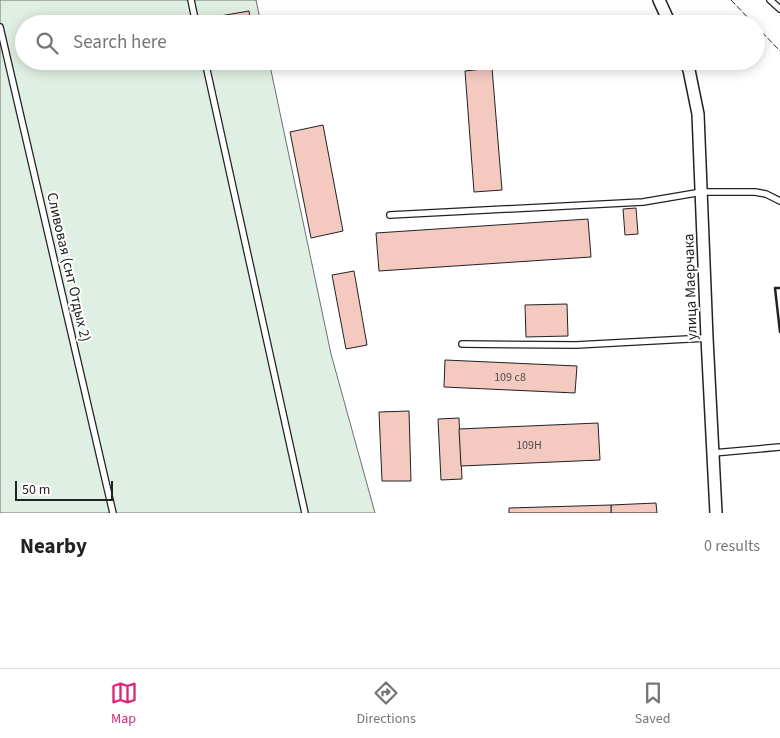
<!DOCTYPE html>
<meta charset="utf-8">
<style>
:root{--surface:#fff;--page:#f2f2f2;--text:#222;--muted:#767676;--line:#e0e0e0;--accent:#db2777}
body{margin:0;font-family:"Source Sans 3",sans-serif;background:var(--page);color:var(--text)}
.scale{position:absolute;left:15px;bottom:12px;width:98px;box-sizing:border-box;padding-left:5px;border:2px solid #222;border-top:0;font-size:14px;line-height:18px;white-space:nowrap;color:#222;-webkit-text-stroke:4px #fff;paint-order:stroke}
.list{margin:0;padding:0;list-style:none}
h2{display:flex;justify-content:space-between;align-items:center;height:65px;margin:0;padding:0 20px;font-size:21px}
h2 small{font-size:16px;font-weight:400;color:var(--muted)}
.icon{flex:none;width:28px;height:28px;fill:none;stroke:currentColor;stroke-width:2;stroke-linecap:round;stroke-linejoin:round}
.map{position:relative;flex:none;width:780px;height:513px;overflow:hidden}
.search{position:absolute;background:var(--surface);box-shadow:0 2px 12px #0003;left:15px;right:15px;top:15px;height:55px;display:flex;align-items:center;gap:12px;box-sizing:border-box;padding:0 18px;border-radius:28px;color:var(--muted);font-size:19px}
.sheet{height:155px;background:var(--surface)}
nav{display:flex;justify-content:space-around;align-items:center;box-sizing:border-box;height:70px;border-top:1px solid var(--line);background:var(--surface);font-size:14px;color:var(--muted)}
nav a{display:grid;justify-items:center;gap:2px}
nav .on{color:var(--accent)}
.map>svg:first-child{display:block}
</style>
<div class="map">
<svg width="780" height="513" viewBox="0 0 780 513">
<rect width="100%" height="100%" fill="#fff"/>
<path fill="#e0efe3" stroke="#6f6f6f" d="M0,0H256L261,24H24V61H269L331,354L375,513H0Z"/>
<g fill="#f3c9c0" stroke="#222">
<path d="M249,11L251,24H221L220,16Z"/>
<path d="M492,68L502,190L474,192L465,71Z"/>
<path d="M323,125L343,231L311,238L290,132Z"/>
<path d="M636,208L638,234L625,235L623,209Z"/>
<path d="M588,219L591,257L379,271L376,233Z"/>
<path d="M354,271L367,345L346,349L332,275Z"/>
<path d="M567,304L568,336L526,337L525,305Z"/>
<path d="M445,360L577,366L575,393L444,387Z"/>
<path d="M409,411L411,481H382L379,412Z"/>
<path d="M459,418L462,479L441,480L438,419Z"/>
<path d="M598,423L600,460L461,466L459,429Z"/>
<path d="M656,503L657,513H611V505Z"/>
<path d="M611,505V513H509V508Z"/>
</g>
<g fill="none" stroke-linecap="round" stroke-linejoin="round">
<g stroke="#222" stroke-width="8">
<g id="service">
<path d="M191,0L196,24"/>
<path d="M770,0L780,9"/>
<path d="M0,27L113,513"/>
<path d="M205,61L305,513"/>
<path d="M390,215L643,202L702,192H755L766,194L780,201"/>
<path d="M462,344L576,345L707,338"/>
<path d="M713,453L780,447"/>
</g>
</g>
<g stroke="#222" stroke-width="14">
<g id="minor">
<path d="M659,0L670,24"/>
<path d="M685,61L689,70L698,114L707,338L716,513"/>
</g>
</g>
<use href="#service" stroke="#fff" stroke-width="5.5"/>
<use href="#minor" stroke="#fff" stroke-width="11"/>
<g stroke="#222" stroke-width="1" stroke-dasharray="6 2.5" stroke-linecap="butt">
<path d="M731,0L754,24"/>
<path d="M756,26L780,51"/>
</g>
<path stroke="#222" stroke-width="2.5" d="M780,288H775L780,332"/>
</g>
<g text-anchor="middle" stroke-width="4" stroke-linejoin="round" paint-order="stroke">
<g font-size="12" fill="#564c4a">
<text x="510" y="381">109 с8</text>
<text x="529" y="449">109Н</text>
</g>
<g font-size="15" fill="#222" stroke="#fff">
<text transform="translate(69 267) rotate(77)" y="5">Сливовая (снт Отдых 2)</text>
<text transform="translate(690 287) rotate(-92)" y="5">улица Маерчака</text>
</g>
</g>
</svg>
<div class="scale">50 m</div>
<div class="search"><svg class="icon" aria-label="search" viewBox="0 0 24 24"><circle cx="10" cy="10" r="6"/><path d="M15 15l6 6"/></svg>Search here</div>
</div>
<section class="sheet">
<h2>Nearby<small>0 results</small></h2>
<ul class="list">
</ul>
</section>
<nav>
<a class="on"><svg class="icon" aria-label="map" viewBox="0 0 24 24"><path d="M3 6l6-2 6 2 6-2v14l-6 2-6-2-6 2zM9 4v14M15 6v14"/></svg>Map</a>
<a><svg class="icon" aria-label="directions" viewBox="0 0 24 24"><path d="M12 3l9 9-9 9-9-9zM9 14v-3h6M13 9l2 2-2 2"/></svg>Directions</a>
<a><svg class="icon" aria-label="saved" viewBox="0 0 24 24"><path d="M7 4h10v16l-5-4-5 4z"/></svg>Saved</a>
</nav>
